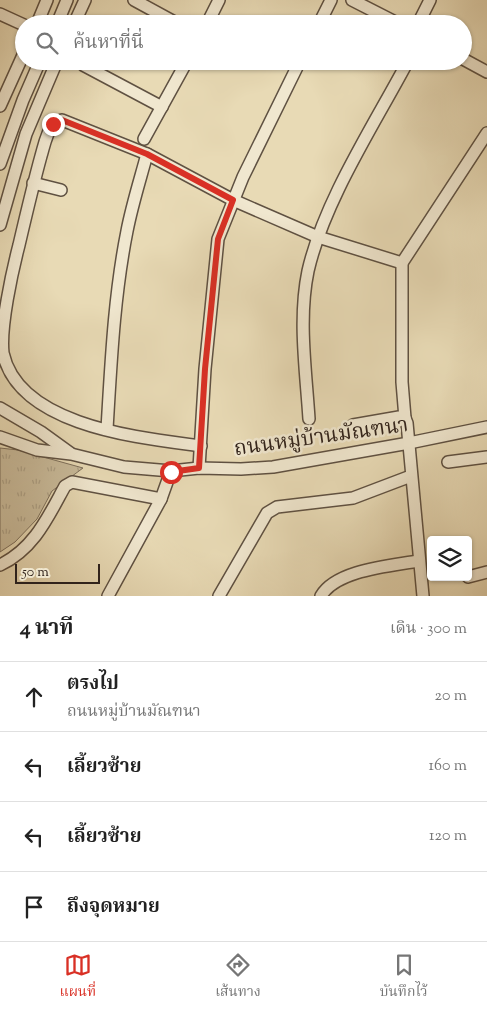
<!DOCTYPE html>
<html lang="th">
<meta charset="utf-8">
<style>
:root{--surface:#fff;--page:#f2f2f2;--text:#222;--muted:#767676;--line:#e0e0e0;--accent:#d93025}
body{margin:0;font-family:"Sorts Mill Goudy","Noto Serif Thai",serif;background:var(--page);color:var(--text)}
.controls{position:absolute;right:15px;bottom:15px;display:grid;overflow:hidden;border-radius:5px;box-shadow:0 1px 4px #0004}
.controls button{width:45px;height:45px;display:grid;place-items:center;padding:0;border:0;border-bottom:1px solid var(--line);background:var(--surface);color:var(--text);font:25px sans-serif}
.scale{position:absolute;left:15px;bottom:12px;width:85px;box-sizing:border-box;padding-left:5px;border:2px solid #31231b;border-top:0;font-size:14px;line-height:18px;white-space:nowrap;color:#31231b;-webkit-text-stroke:4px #f0e7cf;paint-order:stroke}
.stop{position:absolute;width:15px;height:15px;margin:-11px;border:4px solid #d93025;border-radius:50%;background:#fff}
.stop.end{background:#d93025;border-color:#fff;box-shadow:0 1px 5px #0008}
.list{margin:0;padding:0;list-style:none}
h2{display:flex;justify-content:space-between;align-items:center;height:65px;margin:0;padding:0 20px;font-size:21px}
h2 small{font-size:16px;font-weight:400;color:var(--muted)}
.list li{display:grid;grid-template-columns:32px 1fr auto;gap:15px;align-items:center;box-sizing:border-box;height:70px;padding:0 20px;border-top:1px solid var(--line)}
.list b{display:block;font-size:19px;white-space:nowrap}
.list p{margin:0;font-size:16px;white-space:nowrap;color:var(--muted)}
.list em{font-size:16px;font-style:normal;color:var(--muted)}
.icon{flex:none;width:28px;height:28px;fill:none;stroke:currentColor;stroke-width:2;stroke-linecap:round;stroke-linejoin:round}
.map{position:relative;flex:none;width:487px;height:596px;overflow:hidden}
.search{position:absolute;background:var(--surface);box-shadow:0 1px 4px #0004;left:15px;right:15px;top:15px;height:55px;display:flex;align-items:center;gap:12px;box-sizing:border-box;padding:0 18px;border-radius:28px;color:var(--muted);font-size:19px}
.sheet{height:345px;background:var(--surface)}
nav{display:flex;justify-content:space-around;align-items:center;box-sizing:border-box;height:70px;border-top:1px solid var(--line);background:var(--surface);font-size:14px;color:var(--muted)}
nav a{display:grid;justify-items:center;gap:2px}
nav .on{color:var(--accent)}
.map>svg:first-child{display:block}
</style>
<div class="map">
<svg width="487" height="596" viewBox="0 0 487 596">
<defs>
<pattern id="grass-tufts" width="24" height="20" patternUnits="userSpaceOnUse" patternTransform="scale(1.25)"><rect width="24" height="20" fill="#c9bb9b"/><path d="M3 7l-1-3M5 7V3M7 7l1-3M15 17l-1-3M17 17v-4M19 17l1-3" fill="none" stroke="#ada085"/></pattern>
</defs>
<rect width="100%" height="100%" fill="#e8dab5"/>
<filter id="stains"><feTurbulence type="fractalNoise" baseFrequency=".004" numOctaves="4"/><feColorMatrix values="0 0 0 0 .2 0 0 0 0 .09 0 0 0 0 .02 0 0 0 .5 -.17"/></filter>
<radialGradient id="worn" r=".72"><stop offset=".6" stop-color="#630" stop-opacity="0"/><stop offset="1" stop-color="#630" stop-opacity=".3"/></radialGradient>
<path fill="url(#grass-tufts)" stroke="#7d6f5b" d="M0,448L18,450L83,468L52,491L37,519L15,542L0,552Z"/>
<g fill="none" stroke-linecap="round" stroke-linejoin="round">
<g stroke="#5f5142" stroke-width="14">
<g id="street">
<path d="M134,0L178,24"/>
<path d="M352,0L399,24"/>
<path d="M0,14L24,25"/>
<path d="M37,24L47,0"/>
<path d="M57,24L67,0"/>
<path d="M74,24L85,0"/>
<path d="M207,24L219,0"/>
<path d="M319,24L331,0"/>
<path d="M418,24L430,0"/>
<path d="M463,59L487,72"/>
<path d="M83,65L162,107"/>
<path d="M0,106L24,53"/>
<path d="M144,139L187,61"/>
<path d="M0,164L23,100L40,61"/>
<path d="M33,183L61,190"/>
<path d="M0,225L26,134L57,61"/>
<path d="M0,408L41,432L70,453"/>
<path d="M405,418L402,382V263L487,133"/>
<path d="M309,419C306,371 298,319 308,271C324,201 374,125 408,61"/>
<path d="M353,425L399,417L405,418L407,423L423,596"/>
<path d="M107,429C111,363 114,296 127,231C132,205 140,180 147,154"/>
<path d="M0,437L37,450L71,454L124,467L171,471L199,468L241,469L273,467L409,443L487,427"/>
<path d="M201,446C142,438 19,427 3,353C0,327 12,272 19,245C26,215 33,185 41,156C44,146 46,134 53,124L62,120L147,154L233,200L318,237L402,263"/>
<path d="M448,462L487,457"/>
<path d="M199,468L205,369L218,239L243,177L300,61"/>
<path d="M0,565C34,549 48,517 65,486L72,482L161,499"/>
<path d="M468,577L487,572"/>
<path d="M108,596L161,499L171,471"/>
<path d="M219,596L267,513L277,507L353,498L411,476"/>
<path d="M321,596C336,570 390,566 418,561"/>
</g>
</g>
<use href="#street" stroke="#f0e7cf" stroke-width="11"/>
</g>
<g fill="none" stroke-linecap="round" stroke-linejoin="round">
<path stroke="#d93025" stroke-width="6" d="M53,124L57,120H62L147,154L233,200L218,239L205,369L199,468L171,472"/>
</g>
<g text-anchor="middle" stroke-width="5" stroke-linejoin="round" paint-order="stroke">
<g font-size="21" fill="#31231b" stroke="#f0e7cf">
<text transform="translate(321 436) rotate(-8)" y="7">ถนนหมู่บ้านมัณฑนา</text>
</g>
</g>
<rect width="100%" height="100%" filter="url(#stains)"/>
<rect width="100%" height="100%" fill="url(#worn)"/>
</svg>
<div class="controls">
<button><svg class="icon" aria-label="layers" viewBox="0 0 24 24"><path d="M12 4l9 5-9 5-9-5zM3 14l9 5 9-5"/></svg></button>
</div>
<div class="scale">50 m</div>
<div class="stop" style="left:171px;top:472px"></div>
<div class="stop end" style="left:53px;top:124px"></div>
<div class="search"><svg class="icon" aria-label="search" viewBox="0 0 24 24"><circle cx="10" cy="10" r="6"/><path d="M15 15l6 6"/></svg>ค้นหาที่นี่</div>
</div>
<section class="sheet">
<h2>4 นาที<small>เดิน · 300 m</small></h2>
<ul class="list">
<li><svg class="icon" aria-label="ahead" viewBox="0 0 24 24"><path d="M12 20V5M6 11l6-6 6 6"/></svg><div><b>ตรงไป</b><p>ถนนหมู่บ้านมัณฑนา</p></div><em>20 m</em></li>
<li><svg class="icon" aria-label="left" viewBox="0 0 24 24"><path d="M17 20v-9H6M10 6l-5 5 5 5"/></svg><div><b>เลี้ยวซ้าย</b></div><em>160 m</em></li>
<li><svg class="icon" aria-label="left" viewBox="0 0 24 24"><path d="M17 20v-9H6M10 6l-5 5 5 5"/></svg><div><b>เลี้ยวซ้าย</b></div><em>120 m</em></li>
<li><svg class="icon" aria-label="arrive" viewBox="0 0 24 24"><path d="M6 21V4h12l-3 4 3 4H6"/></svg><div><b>ถึงจุดหมาย</b></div></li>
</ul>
</section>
<nav>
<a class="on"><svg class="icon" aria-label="map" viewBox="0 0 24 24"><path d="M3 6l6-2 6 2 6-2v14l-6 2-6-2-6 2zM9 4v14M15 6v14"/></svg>แผนที่</a>
<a><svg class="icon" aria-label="directions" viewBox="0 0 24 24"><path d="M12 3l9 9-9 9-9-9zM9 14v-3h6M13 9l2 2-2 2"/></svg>เส้นทาง</a>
<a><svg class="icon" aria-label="saved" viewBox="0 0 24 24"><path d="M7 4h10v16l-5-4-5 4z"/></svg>บันทึกไว้</a>
</nav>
